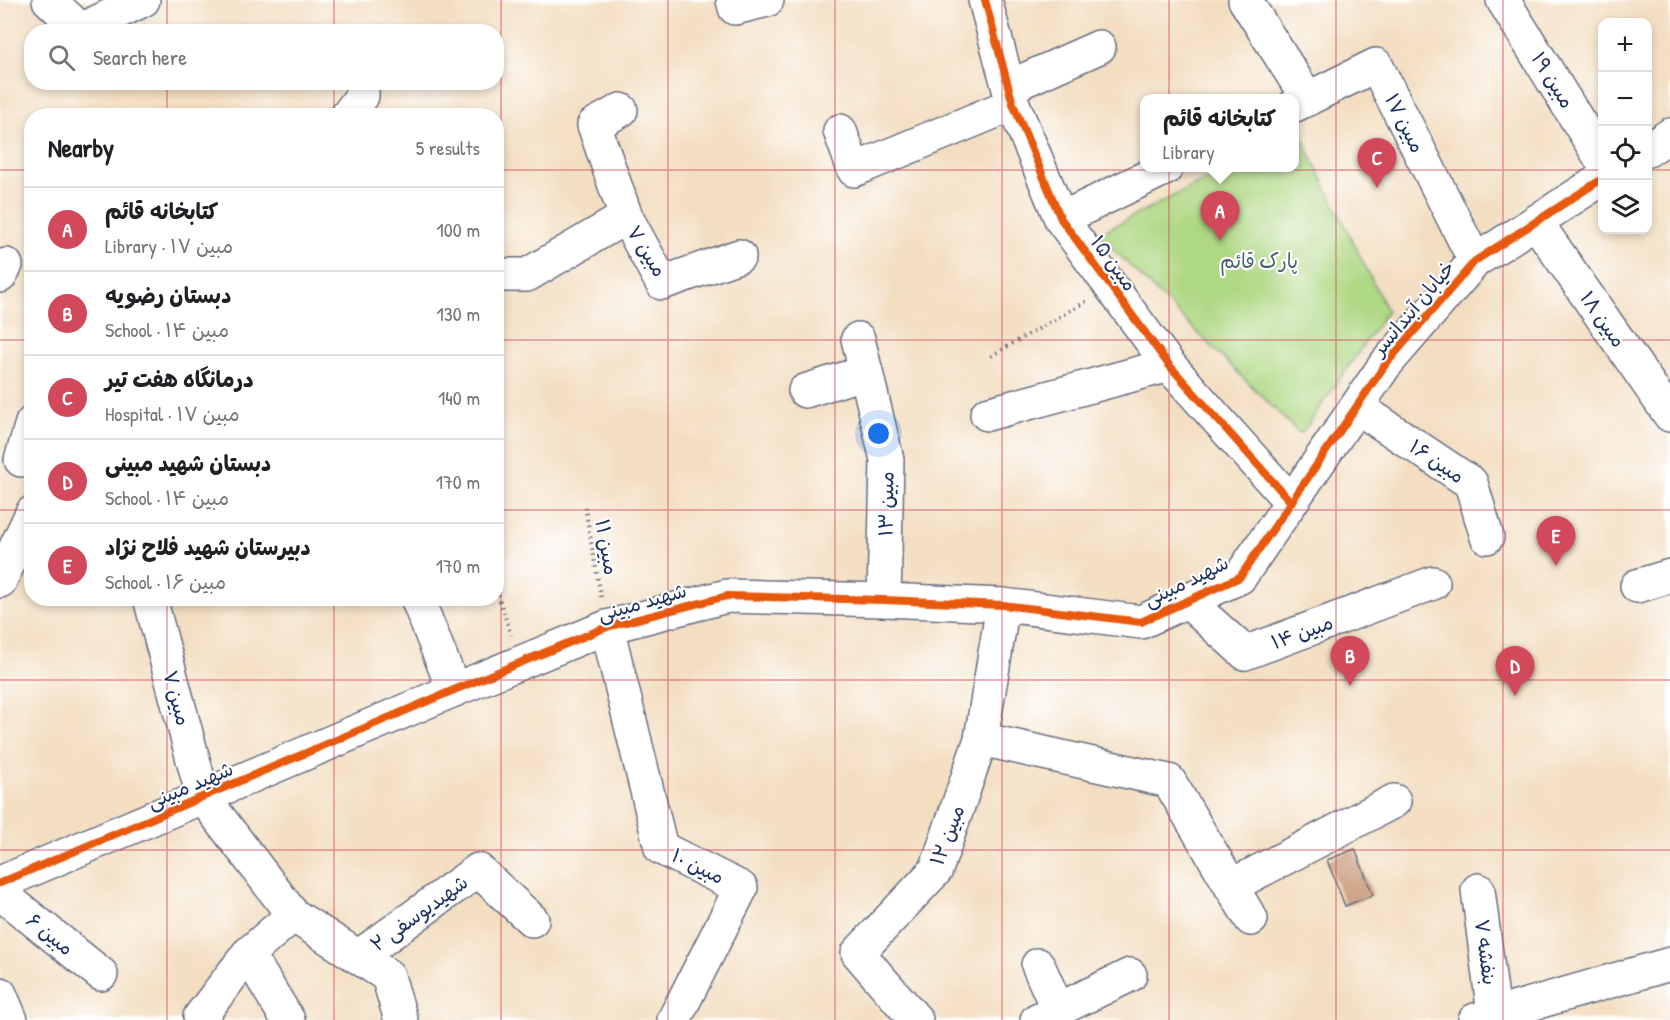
<!DOCTYPE html>
<meta charset="utf-8">
<style>
:root{--surface:#fff;--page:#f6f6f6;--text:#202124;--muted:#757577;--line:#e0e0e0;--accent:#d1495b}
body{margin:0;font-family:"Patrick Hand","Playpen Sans Arabic",sans-serif;background:var(--page);color:var(--text)}
.controls{position:absolute;right:18px;top:18px;display:grid;overflow:hidden;border-radius:12px;box-shadow:0 3px 9px #0003}
.controls button{width:54px;height:54px;display:grid;place-items:center;padding:0;border:0;border-bottom:2px solid var(--line);background:var(--surface);color:var(--text);font:30px sans-serif}
.you{position:absolute;left:879px;top:434px;width:21px;height:21px;margin:-15px;border:4px solid #fff;border-radius:50%;background:#1a73e8;box-shadow:0 0 0 9px #1a73e833}
.badge{display:grid;place-items:center;width:39px;height:39px;border-radius:50%;background:var(--accent);color:#fff;font-size:20px;font-weight:700}
.pin{position:absolute;translate:-50% -50px;filter:drop-shadow(0 2px 3px #0008)}
.pin::after{content:'';position:absolute;top:32px;width:21px;height:18px;background:inherit;clip-path:polygon(0 0,100% 0,50% 100%)}
.popup{position:absolute;left:1140px;top:94px;width:159px;height:78px;box-sizing:border-box;display:grid;place-content:center;border-radius:12px;background:var(--surface);filter:drop-shadow(0 2px 4px #0005);font-size:20px;white-space:nowrap;color:var(--muted)}
.popup b{font-size:22px;color:var(--text)}
.popup::after{content:'';position:absolute;left:50%;top:100%;margin-left:-12px;border:12px solid transparent;border-top-color:var(--surface)}
.list{margin:0;padding:0;list-style:none}
h2{display:flex;justify-content:space-between;align-items:center;height:78px;margin:0;padding:0 24px;font-size:26px}
h2 small{font-size:20px;font-weight:400;color:var(--muted)}
.list li{display:grid;grid-template-columns:39px 1fr auto;gap:18px;align-items:center;box-sizing:border-box;height:84px;padding:0 24px;border-top:2px solid var(--line)}
.list b{display:block;font-size:22px;white-space:nowrap}
.list p{margin:0;font-size:20px;white-space:nowrap;color:var(--muted)}
.list em{font-size:20px;font-style:normal;color:var(--muted)}
.icon{flex:none;width:33px;height:33px;fill:none;stroke:currentColor;stroke-width:2;stroke-linecap:round;stroke-linejoin:round}
.map{position:relative;flex:none;width:1670px;height:1020px;overflow:hidden}
.search{position:absolute;background:var(--surface);box-shadow:0 3px 9px #0003;left:24px;top:24px;width:480px;height:66px;display:flex;align-items:center;gap:15px;box-sizing:border-box;padding:0 21px;border-radius:24px;color:var(--muted);font-size:22px}
.panel{position:absolute;background:var(--surface);box-shadow:0 3px 9px #0003;left:24px;top:108px;width:480px;height:498px;border-radius:24px}
.map>svg:first-child{display:block}
</style>
<div class="map">
<svg width="1670" height="1020" viewBox="0 0 1670 1020">
<rect width="100%" height="100%" fill="#fff"/>
<filter id="ink" filterUnits="userSpaceOnUse"><feTurbulence type="fractalNoise" baseFrequency=".0167" numOctaves="2"/><feDisplacementMap in="SourceGraphic" scale="12" xChannelSelector="R" yChannelSelector="G"/><feConvolveMatrix kernelMatrix="1 2 1 2 8 2 1 2 1" color-interpolation-filters="sRGB"/></filter>
<filter id="wash" filterUnits="userSpaceOnUse"><feTurbulence type="fractalNoise" baseFrequency=".008" numOctaves="4" result="noise"/><feDisplacementMap in="SourceGraphic" scale="24" xChannelSelector="R" yChannelSelector="G"/><feGaussianBlur stdDeviation="1.35" result="paint"/><feColorMatrix in="noise" values="0 0 0 0 0 0 0 0 0 0 0 0 0 0 0 0 0 1.4 0 .05"/><feComposite in="paint" operator="in"/></filter>
<g filter="url(#wash)">
<rect width="100%" height="100%" fill="#f3dec1"/>
<path fill="#afd883" stroke="#658470" stroke-width="1.5" d="M1299,132L1387,311L1302,433L1298,432L1098,234L1229,168H1295V134Z"/>
<g id="blocks">
<path fill="#c99b7a" d="M1355,849L1373,895L1345,906L1327,860Z"/>
</g>
</g>
<g filter="url(#ink)">
<use href="#blocks" fill-opacity="0" stroke="#676c81" stroke-width="1.5"/>
<g fill="none" stroke-linecap="round" stroke-linejoin="round">
<g stroke="#676c81" stroke-width="36">
<g id="street">
<path d="M49,0L81,30L143,0"/>
<path d="M733,0L735,8L767,0"/>
<path d="M985,0L1013,104L1061,219L1169,365L1291,502"/>
<path d="M1245,0L1308,99"/>
<path d="M1503,0L1602,160"/>
<path d="M1009,87L1099,47"/>
<path d="M1295,105L1376,65L1475,261"/>
<path d="M621,110L594,125L626,217"/>
<path d="M347,116L362,96V82"/>
<path d="M840,131L854,170L1013,104"/>
<path d="M1648,150L1670,135"/>
<path d="M1061,219L1166,168"/>
<path d="M1536,222L1670,415"/>
<path d="M496,275H527L626,217L662,283L739,256"/>
<path d="M0,276L6,265"/>
<path d="M858,339L887,460L884,600"/>
<path d="M805,391L866,372"/>
<path d="M1357,407L1471,483L1487,537"/>
<path d="M987,414L1169,365"/>
<path d="M21,460L32,423"/>
<path d="M0,581L32,513"/>
<path d="M1637,586L1670,576"/>
<path d="M150,598L203,797L293,915L388,976L401,1020"/>
<path d="M417,598L454,690"/>
<path d="M1187,601L1245,653L1433,583"/>
<path d="M607,627L661,848L741,888L674,1020"/>
<path d="M981,739L1169,781L1231,886L1394,801"/>
<path d="M0,883L454,690L607,627L727,596L884,600L1003,605L1141,622L1240,577L1385,365L1475,261L1602,179"/>
<path d="M1231,886L1251,919"/>
<path d="M1478,890L1494,1015"/>
<path d="M0,893L101,974"/>
<path d="M248,954L288,1020"/>
<path d="M358,957L478,870L532,920"/>
<path d="M1038,965L1058,1010"/>
<path d="M0,994L11,1020"/>
<path d="M200,1017L248,954L293,915"/>
<path d="M916,1020L858,953L936,870L981,739L1003,605"/>
<path d="M1037,1020L1130,975"/>
<path d="M1475,1020L1670,964"/>
</g>
</g>
<g stroke="#676c81" stroke-width="4" stroke-dasharray="1.5 4.5" stroke-linecap="butt">
<path d="M991,356L1087,301"/>
<path d="M585,507L601,597"/>
<path d="M496,589L511,635"/>
</g>
<use href="#street" stroke="#fff" stroke-width="33"/>
<g stroke="#fff" stroke-width="11">
<g id="cycleway">
<path d="M985,0L1013,104L1061,219L1169,365L1291,502"/>
<path d="M0,883L454,690L607,627L727,596L884,600L1003,605L1141,622L1240,577L1385,365L1475,261L1602,179"/>
</g>
</g>
<use href="#cycleway" stroke="#e8590c" stroke-width="8"/>
</g>
</g>
<path fill="none" stroke="#d1495b" stroke-width="1.5" stroke-opacity="0.55" d="M167,0V32M334,0V32M501,0V1020M668,0V1020M835,0V1020M1002,0V1020M1169,0V1020M1336,0V1020M1503,0V1020M167,82V116M334,82V116M0,170H32M496,170H1602M1648,170H1670M0,340H32M496,340H1670M0,510H32M496,510H1670M167,598V1020M334,598V1020M0,680H1670M0,850H1670"/>
<g text-anchor="middle" stroke-width="4.5" stroke-linejoin="round" paint-order="stroke">
<g font-size="20" fill="#1b2f5e" stroke="#fff">
<text transform="translate(1553 80) rotate(58)" y="7">مبین ۱۹</text>
<text transform="translate(1405 123) rotate(63)" y="7">مبین ۱۷</text>
<text transform="translate(647 251) rotate(58)" y="7">مبین ۷</text>
<text transform="translate(1114 263) rotate(54)" y="7">مبین ۱۵</text>
<text transform="translate(1413 308) rotate(-50)" y="7">خیابان آبندانسر</text>
<text transform="translate(1603 319) rotate(55)" y="7">مبین ۱۸</text>
<text transform="translate(1437 461) rotate(34)" y="7">مبین ۱۶</text>
<text transform="translate(886 504) rotate(-89)" y="7">مبین ۱۳</text>
<text transform="translate(607 547) rotate(80)" y="7">مبین ۱۱</text>
<text transform="translate(1186 581) rotate(-26)" y="7">شهید مبینی</text>
<text transform="translate(642 602) rotate(-16)" y="7">شهید مبینی</text>
<text transform="translate(1302 632) rotate(-20)" y="7">مبین ۱۴</text>
<text transform="translate(177 698) rotate(75)" y="7">مبین ۷</text>
<text transform="translate(190 785) rotate(-23)" y="7">شهید مبینی</text>
<text transform="translate(947 835) rotate(-69)" y="7">مبین ۱۲</text>
<text transform="translate(698 866) rotate(26)" y="7">مبین ۱۰</text>
<text transform="translate(419 913) rotate(-36)" y="7">شهیدیوسفی ۲</text>
<text transform="translate(50 934) rotate(39)" y="7">مبین ۶</text>
<text transform="translate(1486 952) rotate(83)" y="7">بنفشه ۷</text>
</g>
<g font-size="20" fill="#476269" stroke="#fff">
<text x="1259" y="268">پارک قائم</text>
</g>
</g>
</svg>
<div class="controls">
<button>+</button>
<button>−</button>
<button><svg class="icon" aria-label="locate" viewBox="0 0 24 24"><circle cx="12" cy="12" r="6"/><path d="M12 2v4M12 18v4M2 12h4M18 12h4"/></svg></button>
<button><svg class="icon" aria-label="layers" viewBox="0 0 24 24"><path d="M12 4l9 5-9 5-9-5zM3 14l9 5 9-5"/></svg></button>
</div>
<div class="you"></div>
<div class="pin badge" style="left:1220px;top:241px">A</div>
<div class="popup"><b>کتابخانه قائم</b>Library</div>
<div class="pin badge" style="left:1350px;top:686px">B</div>
<div class="pin badge" style="left:1377px;top:188px">C</div>
<div class="pin badge" style="left:1515px;top:696px">D</div>
<div class="pin badge" style="left:1556px;top:566px">E</div>
<div class="search"><svg class="icon" aria-label="search" viewBox="0 0 24 24"><circle cx="10" cy="10" r="6"/><path d="M15 15l6 6"/></svg>Search here</div>
<section class="panel">
<h2>Nearby<small>5 results</small></h2>
<ul class="list">
<li><span class="badge">A</span><div><b>کتابخانه قائم</b><p>Library · مبین ۱۷</p></div><em>100 m</em></li>
<li><span class="badge">B</span><div><b>دبستان رضویه</b><p>School · مبین ۱۴</p></div><em>130 m</em></li>
<li><span class="badge">C</span><div><b>درمانگاه هفت تیر</b><p>Hospital · مبین ۱۷</p></div><em>140 m</em></li>
<li><span class="badge">D</span><div><b>دبستان شهید مبینی</b><p>School · مبین ۱۴</p></div><em>170 m</em></li>
<li><span class="badge">E</span><div><b>دبیرستان شهید فلاح نژاد</b><p>School · مبین ۱۶</p></div><em>170 m</em></li>
</ul>
</section>
</div>
